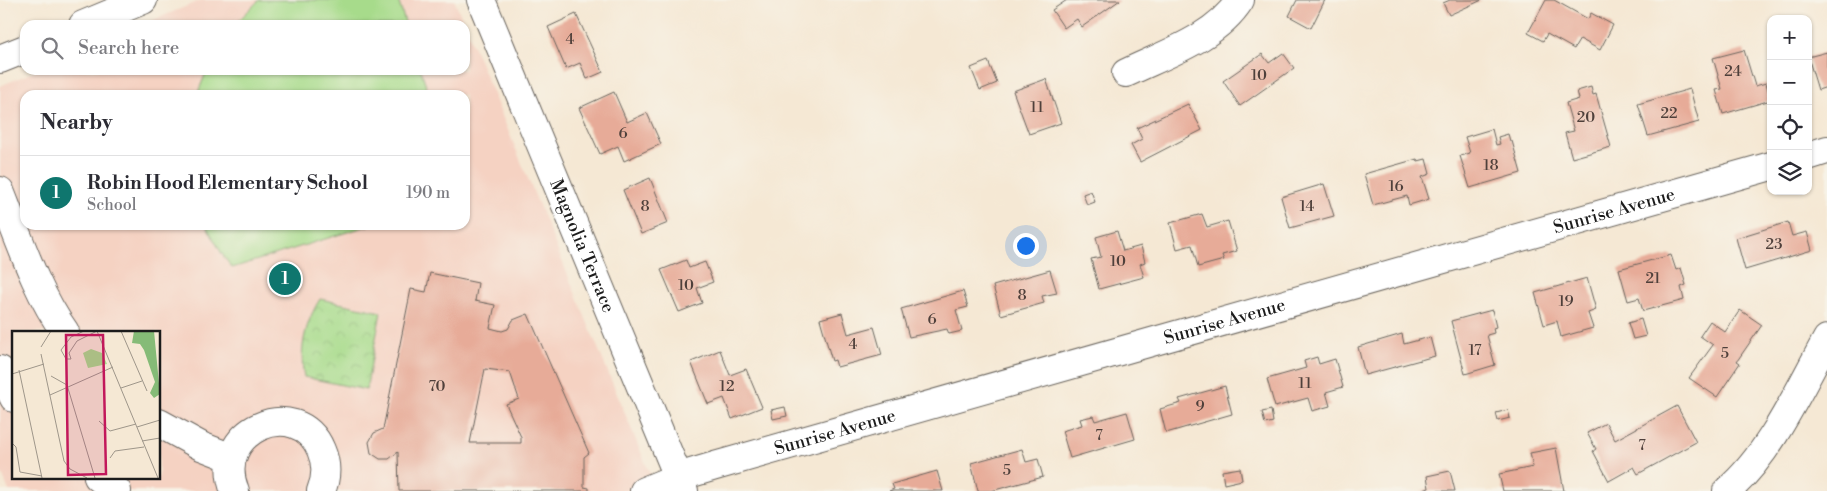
<!DOCTYPE html>
<meta charset="utf-8">
<style>
:root{--surface:#fff;--page:#f2f2f3;--text:#2b2b33;--muted:#7c7c81;--line:#e1e1e2;--accent:#0f766e}
body{margin:0;font-family:"Libre Bodoni",serif;background:var(--page);color:var(--text)}
.controls{position:absolute;right:15px;top:15px;display:grid;overflow:hidden;border-radius:10px;box-shadow:0 1px 4px #0004}
.controls button{width:45px;height:45px;display:grid;place-items:center;padding:0;border:0;border-bottom:1px solid var(--line);background:var(--surface);color:var(--text);font:25px sans-serif}
.you{position:absolute;left:1025px;top:245px;width:18px;height:18px;margin:-12px;border:4px solid #fff;border-radius:50%;background:#1a73e8;box-shadow:0 0 0 8px #1a73e833}
.badge{display:grid;place-items:center;width:32px;height:32px;border-radius:50%;background:var(--accent);color:#fff;font-size:16px;font-weight:700}
.pin{position:absolute;translate:-50% -50%;border:2px solid #fff;box-shadow:0 1px 5px #0006}
.list{margin:0;padding:0;list-style:none}
h2{display:flex;justify-content:space-between;align-items:center;height:65px;margin:0;padding:0 20px;font-size:21px}
h2 small{font-size:16px;font-weight:400;color:var(--muted)}
.list li{display:grid;grid-template-columns:32px 1fr auto;gap:15px;align-items:center;box-sizing:border-box;height:75px;padding:0 20px;border-top:1px solid var(--line)}
.list b{display:block;font-size:19px;white-space:nowrap}
.list p{margin:0;font-size:16px;white-space:nowrap;color:var(--muted)}
.list em{font-size:16px;font-style:normal;color:var(--muted)}
.icon{flex:none;width:28px;height:28px;fill:none;stroke:currentColor;stroke-width:2;stroke-linecap:round;stroke-linejoin:round}
.map{position:relative;flex:none;width:1827px;height:491px;overflow:hidden}
.search{position:absolute;background:var(--surface);box-shadow:0 1px 4px #0004;left:20px;top:20px;width:450px;height:55px;display:flex;align-items:center;gap:12px;box-sizing:border-box;padding:0 18px;border-radius:15px;color:var(--muted);font-size:19px}
.panel{position:absolute;background:var(--surface);box-shadow:0 1px 4px #0004;left:20px;top:90px;width:450px;height:140px;border-radius:15px}
.map>svg:first-child{display:block}
</style>
<div class="map">
<svg width="1827" height="491" viewBox="0 0 1827 491">
<defs>
<pattern id="park-crowns" width="20" height="18" patternUnits="userSpaceOnUse" patternTransform="scale(1.25)"><rect width="20" height="18" fill="#a7db8b"/><path d="M2 6a3 3 0 1 1 6 0M12 15a3 3 0 1 1 6 0" fill="none" stroke="#8fbb77"/></pattern>
</defs>
<rect width="100%" height="100%" fill="#f7f3e8"/>
<filter id="ink" filterUnits="userSpaceOnUse"><feTurbulence type="fractalNoise" baseFrequency=".02" numOctaves="2"/><feDisplacementMap in="SourceGraphic" scale="10" xChannelSelector="R" yChannelSelector="G"/><feConvolveMatrix kernelMatrix="1 2 1 2 8 2 1 2 1" color-interpolation-filters="sRGB"/></filter>
<filter id="wash" filterUnits="userSpaceOnUse"><feTurbulence type="fractalNoise" baseFrequency=".0096" numOctaves="4" result="noise"/><feDisplacementMap in="SourceGraphic" scale="20" xChannelSelector="R" yChannelSelector="G"/><feGaussianBlur stdDeviation="1.12" result="paint"/><feColorMatrix in="noise" values="0 0 0 0 0 0 0 0 0 0 0 0 0 0 0 0 0 1.4 0 .05"/><feComposite in="paint" operator="in"/></filter>
<g filter="url(#wash)">
<rect width="100%" height="100%" fill="#f5e8d4"/>
<g fill="#f5d2c2" fill-rule="evenodd">
<path d="M202,0H454L465,25H141Z"/>
<path d="M465,26L657,491H9L0,469V86L38,70H465ZM25,95H465V225H25ZM14,332H159V477H14Z"/>
</g>
<path fill="url(#park-crowns)" stroke="#627c54" d="M320,299L381,312L366,390L304,377C299,350 305,323 320,299Z"/>
<g fill="#a7db8b" stroke="#627c54">
<path d="M259,0H398L406,25H234Z"/>
<path d="M207,70H421L429,95H197Z"/>
<path d="M206,225H370L232,268L222,254Z"/>
</g>
<g id="blocks">
<g fill="#e7ab98" fill-rule="evenodd">
<path d="M1067,0H1120L1082,27L1077,19L1064,28L1052,10Z"/>
<path d="M1297,0H1325L1311,28L1289,16Z"/>
<path d="M1450,0H1482L1449,15L1443,3Z"/>
<path d="M1546,0H1554L1588,19L1591,13L1613,25L1600,50L1580,39L1574,49L1547,34L1543,41L1528,33Z"/>
<path d="M576,14L603,72L587,79L580,63L566,69L548,27Z"/>
<path d="M1744,50L1755,86L1766,83L1771,100L1723,114L1716,90L1722,89L1713,58Z"/>
<path d="M1827,52V87L1818,90L1808,57Z"/>
<path d="M1283,53L1294,68L1240,106L1223,81L1262,54L1269,63Z"/>
<path d="M988,61L997,83L980,90L971,68Z"/>
<path d="M1046,79L1061,123L1029,134L1013,91Z"/>
<path d="M1591,87L1593,95L1596,94L1611,147L1572,158L1565,133L1574,131L1566,103L1579,99L1577,91Z"/>
<path d="M1690,89L1699,122L1648,136L1638,104Z"/>
<path d="M614,92L627,122L647,113L661,144L624,161L618,146L600,154L579,108Z"/>
<path d="M1188,104L1202,130L1140,162L1131,145L1142,139L1137,128Z"/>
<path d="M1492,129L1496,145L1500,144L1498,137L1508,134L1510,141H1512L1521,173L1470,188L1460,156L1470,153L1465,137Z"/>
<path d="M1417,159L1418,161L1426,159L1430,174L1422,177L1429,199L1409,205L1407,196L1373,205L1364,174Z"/>
<path d="M650,178L668,223L641,234L623,190Z"/>
<path d="M1324,184L1334,216L1290,228L1281,197Z"/>
<path d="M1091,191L1095,202L1087,205L1083,194Z"/>
<path d="M1202,214L1207,227L1228,221L1237,251L1222,255L1224,260L1198,267L1192,245L1177,249L1170,223Z"/>
<path d="M1788,222L1792,236L1807,232L1812,250L1745,270L1736,238Z"/>
<path d="M1117,231L1123,251L1141,246L1145,262L1140,264L1144,277L1099,289L1091,259L1101,257L1096,237Z"/>
<path d="M1671,255L1676,270L1681,268L1686,285L1681,287L1684,300L1643,311L1639,298L1628,301L1619,269Z"/>
<path d="M686,260L689,268L705,262L713,282L697,288L702,303L679,312L661,270Z"/>
<path d="M1050,270L1057,293L1042,296L1044,303L1001,315L993,286Z"/>
<path d="M430,273L478,283L475,301L495,305L490,328L502,331L508,329L513,320L528,314L589,453L584,457V487L589,488V491H399L398,452L389,459H380L371,453L369,442L374,433L383,429L411,289L426,292ZM485,369L510,372L519,399L506,404L521,437V443H470Z"/>
<path d="M1587,278L1596,310L1588,313L1593,328L1561,337L1557,321L1544,325L1535,293Z"/>
<path d="M963,291L968,307L956,310L962,331L949,334L947,329L909,337L901,309Z"/>
<path d="M1492,310L1496,327L1493,328L1494,333L1487,335L1495,365L1465,374L1451,321Z"/>
<path d="M1740,310L1762,325L1737,361L1740,363L1717,397L1689,378L1713,345L1700,336L1710,321L1725,332Z"/>
<path d="M842,313L848,334L874,327L882,355L837,367L835,360L832,361L820,319Z"/>
<path d="M1641,319L1646,336L1633,339L1628,323Z"/>
<path d="M1402,334L1404,344L1430,337L1435,356L1365,375L1358,347Z"/>
<path d="M720,350L730,375L746,369L762,407L732,419L724,398L708,404L691,362Z"/>
<path d="M1317,357L1319,364L1335,359L1343,387L1326,392L1330,406L1312,411L1308,398L1275,407L1267,379L1306,368L1304,361Z"/>
<path d="M1225,386L1232,414L1166,433L1160,409L1181,403L1179,399Z"/>
<path d="M1677,406L1696,442L1638,474L1634,467L1609,481L1593,451L1596,449L1587,433L1606,423L1615,440Z"/>
<path d="M785,407L787,416L773,419L771,410Z"/>
<path d="M1271,410L1273,422L1265,424L1262,412Z"/>
<path d="M1508,410L1510,418L1498,421L1496,413Z"/>
<path d="M1127,412L1135,439L1070,458L1062,431L1082,425L1080,419L1093,416L1095,421Z"/>
<path d="M1556,448L1564,491H1503L1499,474L1533,467L1530,453Z"/>
<path d="M1022,449L1026,462L1038,459L1043,477L991,491H978L971,463Z"/>
<path d="M1240,468L1242,480L1224,484L1222,471Z"/>
<path d="M937,471L943,491H889L894,489L892,484Z"/>
<path d="M1450,471L1455,491H1421L1429,488L1427,476Z"/>
</g>
</g>
</g>
<g filter="url(#ink)">
<use href="#blocks" fill-opacity="0" stroke="#68635c" stroke-width="1"/>
<g fill="none" stroke-linecap="round" stroke-linejoin="round">
<g stroke="#68635c" stroke-width="30">
<g id="minor">
<path id="s1" d="M481,0L684,491"/>
<path d="M83,25L143,0"/>
<path d="M0,59L25,49"/>
<path d="M1126,73C1165,54 1216,38 1240,0"/>
<path d="M1808,156L1827,150"/>
<path d="M0,191C19,238 35,290 65,332"/>
<path d="M0,370L14,398"/>
<path d="M159,423L201,446L232,458"/>
<path d="M98,477L117,491"/>
<path d="M235,491C210,431 297,393 321,450C327,464 327,477 321,491"/>
<path id="s2" d="M644,491L678,477L715,466L1771,166"/>
<path d="M1727,491C1770,455 1800,388 1827,339"/>
</g>
</g>
<use href="#minor" stroke="#fff" stroke-width="28"/>
</g>
</g>
<g text-anchor="middle" stroke-width="4" stroke-linejoin="round" paint-order="stroke">
<g font-size="15" fill="#4f403b">
<text x="570" y="44">4</text>
<text x="1733" y="76">24</text>
<text x="1259" y="80">10</text>
<text x="1037" y="112">11</text>
<text x="1669" y="118">22</text>
<text x="1586" y="122">20</text>
<text x="623" y="138">6</text>
<text x="1491" y="170">18</text>
<text x="1396" y="191">16</text>
<text x="645" y="211">8</text>
<text x="1307" y="211">14</text>
<text x="1774" y="249">23</text>
<text x="1118" y="266">10</text>
<text x="1653" y="283">21</text>
<text x="686" y="290">10</text>
<text x="1022" y="300">8</text>
<text x="1566" y="306">19</text>
<text x="932" y="324">6</text>
<text x="853" y="349">4</text>
<text x="1475" y="355">17</text>
<text x="1725" y="358">5</text>
<text x="1305" y="388">11</text>
<text x="437" y="391">70</text>
<text x="727" y="391">12</text>
<text x="1200" y="411">9</text>
<text x="1099" y="440">7</text>
<text x="1642" y="450">7</text>
<text x="1007" y="475">5</text>
</g>
<g font-size="18" fill="#1c1c1c" stroke="#f7f3e8">
<text dy="6" stroke="none"><textPath href="#s2" startOffset="1010">Sunrise Avenue</textPath></text>
<text dy="6" stroke="none"><textPath href="#s1" startOffset="266">Magnolia Terrace</textPath></text>
<text dy="6" stroke="none"><textPath href="#s2" startOffset="605">Sunrise Avenue</textPath></text>
<text dy="6" stroke="none"><textPath href="#s2" startOffset="200">Sunrise Avenue</textPath></text>
</g>
</g>
<g transform="translate(12 331)">
<rect width="148" height="148" fill="#f5e8d4"/>
<path d="M122,0H142L148,63L142,67L138,62L143,51L132,19L128,13L120,12Z" fill="#85bb77"/>
<path d="M79,18L90,22L95,33L76,37L71,22Z" fill="#a7db8b"/>
<path fill="none" stroke="#9e968a" stroke-width="1" d="M72,0L59,6L49,19L54,28H59L57,22L65,10L85,0M85,0L146,147M109,0L135,60M148,13V34M29,16L39,0M29,23L52,130L58,138L75,147M7,39L30,147M0,43L32,33M39,45L55,54L83,147M109,57L130,50M38,64L101,36M87,90L98,100L124,93M125,96L148,89M130,110L148,107M0,112L4,116L8,141L30,145M98,127L103,120L132,116"/>
<path fill="#c2185b" fill-opacity="0.15" stroke="#c2185b" stroke-width="2.5" d="M54,4H91L94,143L56,144Z"/>
<rect width="148" height="148" fill="none" stroke="#1c1c1c" stroke-width="2.5"/>
</g>
</svg>
<div class="controls">
<button>+</button>
<button>−</button>
<button><svg class="icon" aria-label="locate" viewBox="0 0 24 24"><circle cx="12" cy="12" r="6"/><path d="M12 2v4M12 18v4M2 12h4M18 12h4"/></svg></button>
<button><svg class="icon" aria-label="layers" viewBox="0 0 24 24"><path d="M12 4l9 5-9 5-9-5zM3 14l9 5 9-5"/></svg></button>
</div>
<div class="you"></div>
<div class="pin badge" style="left:285px;top:279px">1</div>
<div class="search"><svg class="icon" aria-label="search" viewBox="0 0 24 24"><circle cx="10" cy="10" r="6"/><path d="M15 15l6 6"/></svg>Search here</div>
<section class="panel">
<h2>Nearby<small></small></h2>
<ul class="list">
<li><span class="badge">1</span><div><b>Robin Hood Elementary School</b><p>School</p></div><em>190 m</em></li>
</ul>
</section>
</div>
